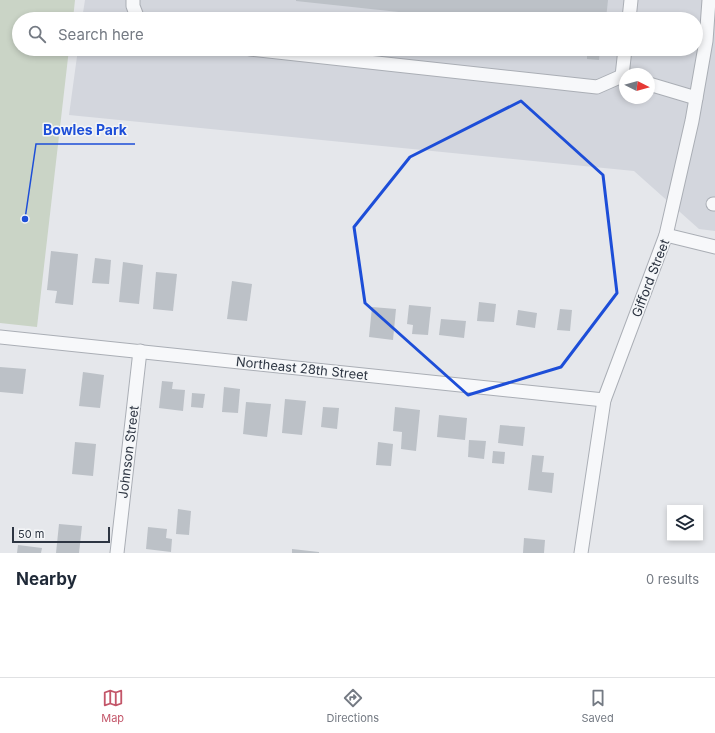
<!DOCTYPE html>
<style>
:root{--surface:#fff;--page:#f6f6f7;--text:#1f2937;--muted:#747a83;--line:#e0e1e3;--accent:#c35669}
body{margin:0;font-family:Inter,sans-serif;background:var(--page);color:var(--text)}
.controls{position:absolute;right:12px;bottom:12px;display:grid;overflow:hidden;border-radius:0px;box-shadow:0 2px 6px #0003}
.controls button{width:36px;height:36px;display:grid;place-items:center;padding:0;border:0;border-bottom:1px solid var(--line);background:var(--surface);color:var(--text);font:20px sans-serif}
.compass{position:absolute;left:619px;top:68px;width:36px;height:36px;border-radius:50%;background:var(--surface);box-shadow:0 2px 6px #0003;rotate:96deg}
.scale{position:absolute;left:12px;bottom:10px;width:98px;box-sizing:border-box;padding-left:4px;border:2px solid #2d3542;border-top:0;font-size:11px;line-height:14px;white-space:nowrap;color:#2d3542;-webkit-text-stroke:3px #f4f6f8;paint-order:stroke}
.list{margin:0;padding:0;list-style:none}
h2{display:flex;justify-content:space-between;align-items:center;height:52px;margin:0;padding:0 16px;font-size:17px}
h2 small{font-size:13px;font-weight:400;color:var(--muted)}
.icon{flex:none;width:22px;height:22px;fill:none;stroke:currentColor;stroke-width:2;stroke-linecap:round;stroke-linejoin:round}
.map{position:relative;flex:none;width:715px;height:553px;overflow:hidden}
.search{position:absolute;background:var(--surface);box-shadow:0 2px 6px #0003;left:12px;right:12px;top:12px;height:44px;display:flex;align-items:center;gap:10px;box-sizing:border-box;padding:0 14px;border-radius:22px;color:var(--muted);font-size:15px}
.sheet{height:124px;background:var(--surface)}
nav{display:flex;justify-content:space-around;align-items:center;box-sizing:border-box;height:56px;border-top:1px solid var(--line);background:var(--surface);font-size:11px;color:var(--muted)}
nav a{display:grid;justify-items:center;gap:2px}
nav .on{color:var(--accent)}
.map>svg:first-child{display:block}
</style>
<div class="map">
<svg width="715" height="553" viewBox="0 0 715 553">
<rect width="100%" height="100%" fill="#e5e7eb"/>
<path fill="#d3d6dd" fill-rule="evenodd" d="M85,0H715V231L699,229L634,171L69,115L78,49H696V19H82ZM625,74H649V98H625Z"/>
<path fill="#cad4c6" d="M0,0H75L73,19H19V49H69L37,327L0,323Z"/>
<g fill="#bcc1c7">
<path d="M296,0H608L606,19H464L296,1Z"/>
<path d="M566,49H600L599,60L587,59V56L566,54Z"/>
<path d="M51,251L78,254L73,305L55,303L57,291L47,290Z"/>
<path d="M95,258L111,260L109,284L92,283Z"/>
<path d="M123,262L143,265L139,304L119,302Z"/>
<path d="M156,272L177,274L173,311L153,309Z"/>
<path d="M232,281L252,284L247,321L227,319Z"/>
<path d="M479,302L496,304L494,322L477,321Z"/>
<path d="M409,305L431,307L428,335L412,334L413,325L407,324Z"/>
<path d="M372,307L396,309L393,340L369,337Z"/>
<path d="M560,309L572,310L570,331L557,330Z"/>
<path d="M518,310L537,313L535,328L516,325Z"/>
<path d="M441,319L466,321L464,338L439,335Z"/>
<path d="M0,367L26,369L23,394L0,392Z"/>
<path d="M83,372L104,375L100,408L79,406Z"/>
<path d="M162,381L173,382L172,389L185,390L183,411L159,408Z"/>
<path d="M224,387L240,389L238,413L222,412Z"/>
<path d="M192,393L205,394L203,408L191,407Z"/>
<path d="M285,399L306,401L302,435L282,433Z"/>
<path d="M246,402L271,404L267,437L243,434Z"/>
<path d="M323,407L339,408L337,429L321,427Z"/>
<path d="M395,407L420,410L416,451L401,449L402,432L393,431Z"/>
<path d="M439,415L467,418L465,440L437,437Z"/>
<path d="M500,425L525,427L523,446L498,443Z"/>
<path d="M469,440L486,441L484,459L468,457Z"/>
<path d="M75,442L96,444L93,476L72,474Z"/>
<path d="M378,442L393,444L391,466L376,465Z"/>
<path d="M493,451L505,452L504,464L492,463Z"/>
<path d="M532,455L544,456L542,472L554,473L552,493L528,490Z"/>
<path d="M178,509L191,511L189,535L176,534Z"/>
<path d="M59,524L82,526L79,553H56Z"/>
<path d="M148,527L167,529L166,538L172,539L171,552L146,549Z"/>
<path d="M524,538L545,540L544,553H523Z"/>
<path d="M18,545L42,548L41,553H17Z"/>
<path d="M292,549L319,552V553H292Z"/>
</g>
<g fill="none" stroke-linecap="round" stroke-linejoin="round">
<g stroke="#aaaeb5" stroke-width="15">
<g id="minor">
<path d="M133,0V6L138,19"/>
<path d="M629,19L631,0"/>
<path d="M250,49L597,87L622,76"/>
<path d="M625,77L622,76L625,49"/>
<path d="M649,84L696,98"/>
<path d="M713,204H715"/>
<path d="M666,235L715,247"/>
<path d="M0,337L604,400"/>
<path d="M117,553L140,351"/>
<path d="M581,553L604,400L666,235L692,121L706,41L709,0"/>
</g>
</g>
<use href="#minor" stroke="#f7f8fa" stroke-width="13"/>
</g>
<path fill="none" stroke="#1d4ed8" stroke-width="3" stroke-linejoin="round" d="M521,101L603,175L617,293L561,367L468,395L365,303L354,227L410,157Z"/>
<g text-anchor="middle" stroke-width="3" stroke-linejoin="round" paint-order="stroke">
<g font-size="13" fill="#2d3542" stroke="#f4f6f8">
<text transform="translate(650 278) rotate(-69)" y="5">Gifford Street</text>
<text transform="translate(302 368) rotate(6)" y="5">Northeast 28th Street</text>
<text transform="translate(128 452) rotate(-83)" y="5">Johnson Street</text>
</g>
</g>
<path fill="none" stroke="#1d4ed8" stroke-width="1.5" d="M25 219L36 144H135"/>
<circle fill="#1d4ed8" stroke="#f4f6f8" stroke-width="1.5" cx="25" cy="219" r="4"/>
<g font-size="14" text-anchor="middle" font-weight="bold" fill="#1d4ed8" stroke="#f4f6f8" stroke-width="3" stroke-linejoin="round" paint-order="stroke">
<text x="85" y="135">Bowles Park</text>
</g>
</svg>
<div class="controls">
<button><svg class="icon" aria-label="layers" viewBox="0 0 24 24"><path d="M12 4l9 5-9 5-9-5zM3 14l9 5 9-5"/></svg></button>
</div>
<svg class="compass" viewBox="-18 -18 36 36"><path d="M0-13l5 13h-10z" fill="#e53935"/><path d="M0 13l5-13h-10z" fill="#747a83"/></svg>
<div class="scale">50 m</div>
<div class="search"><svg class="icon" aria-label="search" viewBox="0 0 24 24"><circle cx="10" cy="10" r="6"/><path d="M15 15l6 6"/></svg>Search here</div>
</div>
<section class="sheet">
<h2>Nearby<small>0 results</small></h2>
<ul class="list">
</ul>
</section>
<nav>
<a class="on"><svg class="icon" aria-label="map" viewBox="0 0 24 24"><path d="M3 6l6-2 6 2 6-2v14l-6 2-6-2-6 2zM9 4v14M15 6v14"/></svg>Map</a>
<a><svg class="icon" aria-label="directions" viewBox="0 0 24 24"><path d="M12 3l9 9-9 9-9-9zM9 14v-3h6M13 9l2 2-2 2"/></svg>Directions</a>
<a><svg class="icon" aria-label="saved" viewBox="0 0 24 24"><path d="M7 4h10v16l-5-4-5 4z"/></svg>Saved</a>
</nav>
